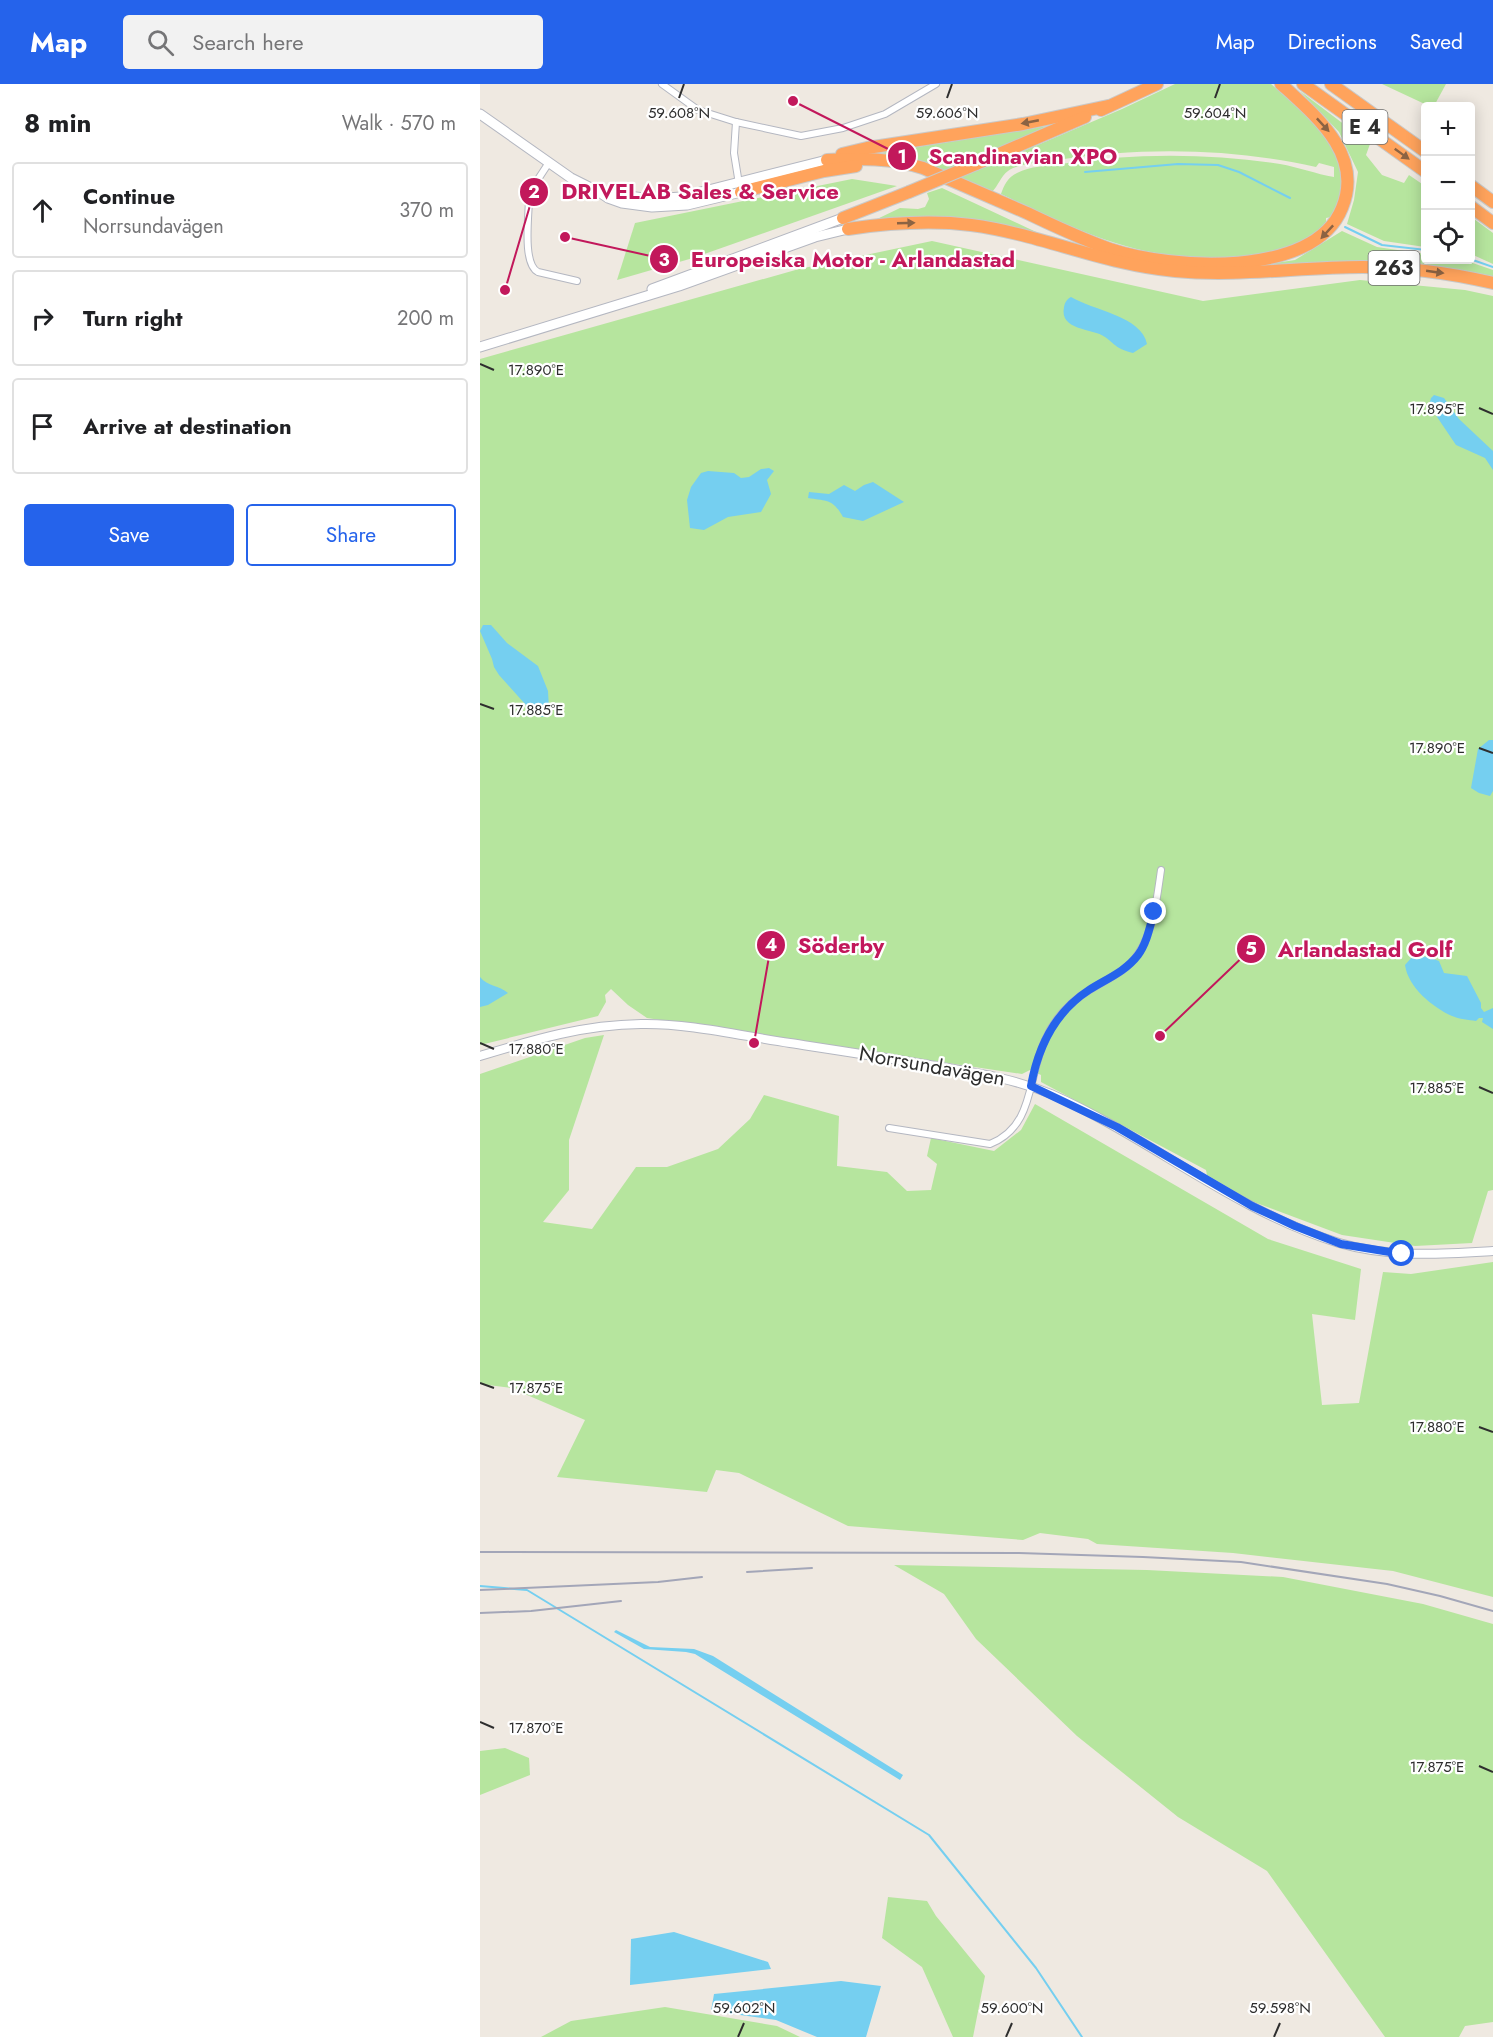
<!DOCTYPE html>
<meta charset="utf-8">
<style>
:root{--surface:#fff;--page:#f2f2f2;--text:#202124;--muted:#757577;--line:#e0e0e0;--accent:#2563eb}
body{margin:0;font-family:Jost,sans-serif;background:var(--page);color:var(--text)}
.controls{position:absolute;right:18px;top:18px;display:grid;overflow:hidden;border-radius:6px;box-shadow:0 3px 15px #0003}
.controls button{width:54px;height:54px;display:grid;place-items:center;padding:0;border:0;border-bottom:2px solid var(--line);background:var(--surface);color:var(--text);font:30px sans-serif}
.stop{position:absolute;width:18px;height:18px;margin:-14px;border:4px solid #2563eb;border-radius:50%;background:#fff}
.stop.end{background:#2563eb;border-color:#fff;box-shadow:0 2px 6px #0008}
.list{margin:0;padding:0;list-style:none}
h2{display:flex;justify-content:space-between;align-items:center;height:78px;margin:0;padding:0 24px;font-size:26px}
h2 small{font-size:20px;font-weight:400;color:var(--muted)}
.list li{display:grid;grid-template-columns:39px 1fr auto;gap:18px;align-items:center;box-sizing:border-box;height:96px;margin:0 12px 12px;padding:0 12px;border:2px solid var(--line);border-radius:6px}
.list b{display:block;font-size:22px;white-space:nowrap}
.list p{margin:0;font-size:20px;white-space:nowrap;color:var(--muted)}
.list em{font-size:20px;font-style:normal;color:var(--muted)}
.actions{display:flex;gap:12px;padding:18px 24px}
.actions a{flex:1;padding:14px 0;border:2px solid var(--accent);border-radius:6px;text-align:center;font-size:21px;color:var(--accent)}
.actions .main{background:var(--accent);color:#fff}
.icon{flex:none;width:33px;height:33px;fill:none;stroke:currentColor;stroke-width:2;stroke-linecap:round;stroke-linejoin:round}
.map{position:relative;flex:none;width:1013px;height:1953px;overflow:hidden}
header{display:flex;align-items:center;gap:36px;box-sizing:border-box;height:84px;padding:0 30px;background:var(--accent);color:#fff}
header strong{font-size:28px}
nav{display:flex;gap:33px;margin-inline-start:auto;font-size:21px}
.search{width:420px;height:54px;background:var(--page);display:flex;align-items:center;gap:15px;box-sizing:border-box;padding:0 21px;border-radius:6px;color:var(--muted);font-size:22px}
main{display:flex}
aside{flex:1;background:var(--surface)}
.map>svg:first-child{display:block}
</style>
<header>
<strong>Map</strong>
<div class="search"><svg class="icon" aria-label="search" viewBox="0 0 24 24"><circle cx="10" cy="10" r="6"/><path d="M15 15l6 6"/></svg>Search here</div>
<nav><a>Map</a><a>Directions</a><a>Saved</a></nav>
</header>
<main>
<aside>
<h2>8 min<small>Walk · 570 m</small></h2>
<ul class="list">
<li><svg class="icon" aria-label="ahead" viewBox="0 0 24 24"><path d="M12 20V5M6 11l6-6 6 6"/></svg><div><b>Continue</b><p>Norrsundavägen</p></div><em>370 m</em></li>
<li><svg class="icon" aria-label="right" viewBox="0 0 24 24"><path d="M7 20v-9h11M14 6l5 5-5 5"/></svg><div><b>Turn right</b></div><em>200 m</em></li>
<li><svg class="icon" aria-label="arrive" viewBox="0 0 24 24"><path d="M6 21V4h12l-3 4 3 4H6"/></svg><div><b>Arrive at destination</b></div></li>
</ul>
<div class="actions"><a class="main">Save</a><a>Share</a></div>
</aside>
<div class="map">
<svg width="1013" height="1953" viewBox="0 0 1013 1953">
<rect width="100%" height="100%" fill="#efe9e1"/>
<g fill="#b6e59e">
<path d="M695,0H791L833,37L860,71L863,96L860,122L851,133L846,134V142C838,147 831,153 824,158C807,169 772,172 752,173C664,180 598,147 521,110C524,101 528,93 537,89C550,82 567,82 581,80C653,69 728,69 800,80C818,83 836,90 854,93V83L839,79L836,83C751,64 662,63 577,76C564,78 539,79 528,87C521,92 518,102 512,108L427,74L400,69L567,42L496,76L504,84L642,25Z"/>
<path d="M902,0H966L954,22H949Z"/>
<path d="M820,7L890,60L886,71L902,91L924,99L929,91L945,102V163L904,157L867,140L874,116L878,88L859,48Z"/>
<path d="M372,95L417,102L213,174L137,196L155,139Z"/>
<path d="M462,104L571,155C512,144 455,130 395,136L420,124L438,125L445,123L449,115L447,109Z"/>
<path d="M990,132L1013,149V180L991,170Z"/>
<path d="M862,147L897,163L945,170L946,176H984L1013,186V196L997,192L774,182L815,176Z"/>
<path d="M452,157L723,217L880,196L985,206L1013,212V1106L1008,1107L992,1159L935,1162L862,1151L771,1117L727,1091L726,1086L561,998V991L550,986L542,990L167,934L148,921L131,905L125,911L126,918L118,932L0,961V275L319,185Z"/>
<path d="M124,951L89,1056V1106L63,1138L112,1145L156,1083H187L238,1065L270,1035L284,1011L359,1032L357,1082L407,1088L427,1107L451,1106L457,1080L447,1072L451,1054L514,1067L541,1046L555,1020L788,1155L881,1185L875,1236L832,1230L842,1321L879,1319L903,1188L931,1190L1013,1178V1513L913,1487L753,1469L617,1460L608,1455L560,1449L543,1456L368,1442L259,1389L236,1386L227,1408L77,1393L105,1336L31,1304L0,1300V990L105,954Z"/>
<path d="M414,1481L667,1486L803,1493L943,1520L1013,1540V1938L985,1942L979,1953H905L787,1787L698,1733L597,1652L496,1555L464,1510Z"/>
<path d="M25,1664L49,1674L50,1691L0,1711V1667Z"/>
<path d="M408,1813L447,1817L456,1832L505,1892L493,1953H473L442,1883L402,1854Z"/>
<path d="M185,1923L297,1942L320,1953H61L91,1937Z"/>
</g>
<g fill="#75cff0">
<path d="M591,213C612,226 662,232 667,260L653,269C637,265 637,262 625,253C613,244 579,247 584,223C585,218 587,215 591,213Z"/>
<path d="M954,311L964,314L979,335L1013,367V386L1005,374L976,361L949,321L951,314Z"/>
<path d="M289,384L294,387L287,396L291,410L281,428L248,433L224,446L210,444L207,416L211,403L221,389L228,387L254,389L261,394L269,393L281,385Z"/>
<path d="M393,398L424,418L383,437L363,433C353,415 347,417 328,414L329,408L349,410L364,401L375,407L384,401Z"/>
<path d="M3,541H11L27,559L58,582L68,607L69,625L68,631L62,633L54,630L19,591L14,583L12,575L0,547Z"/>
<path d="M1009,656H1013V707L1010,712L999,709L991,704L998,665Z"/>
<path d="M933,872L948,873L959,877L964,889L987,892L1001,919V924L1004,928L1013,924V945L1002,938L1003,934H999L996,937C989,936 979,935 972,932C952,923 928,903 925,881Z"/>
<path d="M0,893C8,903 19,901 28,909L8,921L0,923Z"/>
<path d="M136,1546L170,1563L214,1565L233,1572L423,1691L420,1696L215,1570L206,1568L164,1565L134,1548Z"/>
<path d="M194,1848L288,1878L291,1885L150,1901L151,1855Z"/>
<path d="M361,1897L401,1902L386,1953H337L296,1936L231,1927L234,1910Z"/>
</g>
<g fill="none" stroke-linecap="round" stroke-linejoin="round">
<g stroke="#75cff0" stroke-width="2">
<path d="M605,88L698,80L738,81L759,88L810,114"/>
<path d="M865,143L902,161L946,166"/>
<path d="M990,175L1013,183"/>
<path d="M0,1502L47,1506L449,1751L556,1884L602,1953"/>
</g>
<g stroke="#b4b7c1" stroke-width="8">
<g id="minor">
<path d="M182,0L218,26L256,38L321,52L363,44L405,30L456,0"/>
<path d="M256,38L254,69L259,100"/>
<path d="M68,80L51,106L49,114C49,131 42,180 58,188L97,197"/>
<path d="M409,1044L510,1060C555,1042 547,994 565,956C574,935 591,917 611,905C627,895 647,887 658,870C674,846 677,813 681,786"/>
</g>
</g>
<g stroke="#b4b7c1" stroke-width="10">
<path id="tertiary" d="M0,972C56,955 103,941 161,940C209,939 262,952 310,959C362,967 415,975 468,984C503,990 537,996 571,1010C670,1054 755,1127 859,1159C910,1174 962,1170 1013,1167"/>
</g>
<g stroke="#b4b7c1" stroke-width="11">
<g id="secondary">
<path d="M0,30L91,94L119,108L128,114L142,119L172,123L207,121L261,108"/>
<path d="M119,108L171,115L201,113L347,76"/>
<path d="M172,205L363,134"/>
<path d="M0,263L199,202L335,153L368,145"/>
</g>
</g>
<g stroke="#c9c9c9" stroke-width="14">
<g id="motorway">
<path d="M823,0L946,88"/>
<path d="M851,0L946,68"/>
<path d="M621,26L677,0"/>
<path d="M362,70L387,64L543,40L628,22"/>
<path d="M347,76C380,74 411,74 443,84C478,99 512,114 547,129C574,142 602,155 630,165C690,185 834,195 862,124C884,71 836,32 801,0"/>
<path d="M496,80L605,33"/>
<path d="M990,101L1013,118"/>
<path d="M261,108L344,87L376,82"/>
<path d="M990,122L1013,139"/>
<path d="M363,134L429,108"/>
<path d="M368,145C409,139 449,136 491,141C560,150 625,181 695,187C757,193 820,183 882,183C926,183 970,189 1013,199"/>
</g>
</g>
<use href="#minor" stroke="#fff" stroke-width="6"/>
<use href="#tertiary" stroke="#fff" stroke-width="8"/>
<use href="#secondary" stroke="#fff" stroke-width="9"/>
<use href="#motorway" stroke="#ffa35c" stroke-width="12"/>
<g stroke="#a3a6b8" stroke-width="2">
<path d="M0,1468L539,1469L663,1473L761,1478L907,1500L960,1512L1013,1527"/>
<path d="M267,1488L332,1484"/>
<path d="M0,1506L178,1498L222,1493"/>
<path d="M0,1529L51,1527L141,1517"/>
</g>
<g stroke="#c9c9c9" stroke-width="14" stroke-linecap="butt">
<path id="motorway-bridge" d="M429,108L496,80"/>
</g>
<use href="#motorway-bridge" stroke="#ffa35c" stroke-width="12"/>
</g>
<defs><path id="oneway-solid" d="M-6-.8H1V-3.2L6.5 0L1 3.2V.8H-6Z" transform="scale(1.5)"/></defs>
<g fill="#8c6343">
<use href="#oneway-solid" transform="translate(550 38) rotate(169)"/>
<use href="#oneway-solid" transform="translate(843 41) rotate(47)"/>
<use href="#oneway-solid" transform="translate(922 70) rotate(36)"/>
<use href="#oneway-solid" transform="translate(426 139) rotate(-2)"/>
<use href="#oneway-solid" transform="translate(847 148) rotate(133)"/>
<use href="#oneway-solid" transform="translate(955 188) rotate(8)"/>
</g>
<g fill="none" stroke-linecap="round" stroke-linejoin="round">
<path stroke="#2563eb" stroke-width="8" d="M674,828C670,842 667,859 658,871C645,888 626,895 609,906C575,928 558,963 551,1002L637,1043L772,1122L815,1142L861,1160L922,1170"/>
</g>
<path fill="none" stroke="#2e2e2e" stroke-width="2" d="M199,14L204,0M467,14L472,0M735,14L740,0M0,280L14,286M999,324L1013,330M0,620L14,625M999,664L1013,669M0,959L14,965M999,1003L1013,1009M0,1299L14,1304M999,1343L1013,1348M0,1638L14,1644M999,1682L1013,1688M258,1953L264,1939M526,1953L532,1939M794,1953L800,1939"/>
<g text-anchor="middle" stroke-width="4.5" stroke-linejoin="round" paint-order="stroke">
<g fill="#fff" stroke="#6d6d6d" stroke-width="1.5">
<rect x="862.5" y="26" width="45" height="34" rx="4.5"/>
<rect x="888.5" y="167" width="51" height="34" rx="4.5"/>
</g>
<g font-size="20" font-weight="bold" fill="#2e2e2e">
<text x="885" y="50">E 4</text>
<text x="914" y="191">263</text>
</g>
<g font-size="21" fill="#2e2e2e" stroke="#fff">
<text transform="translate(452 982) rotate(10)" y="7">Norrsundavägen</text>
</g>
</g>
<g font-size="15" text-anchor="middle" fill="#2e2e2e" stroke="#fff" stroke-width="4.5" stroke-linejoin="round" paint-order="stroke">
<text x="467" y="34">59.606°N</text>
<text x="199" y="34">59.608°N</text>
<text x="735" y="34">59.604°N</text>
<text x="56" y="291">17.890°E</text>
<text x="957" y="330">17.895°E</text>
<text x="56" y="631">17.885°E</text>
<text x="957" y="669">17.890°E</text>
<text x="56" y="970">17.880°E</text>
<text x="957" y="1009">17.885°E</text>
<text x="56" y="1309">17.875°E</text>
<text x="957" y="1348">17.880°E</text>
<text x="56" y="1649">17.870°E</text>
<text x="957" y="1688">17.875°E</text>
<text x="264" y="1929">59.602°N</text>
<text x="532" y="1929">59.600°N</text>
<text x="800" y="1929">59.598°N</text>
</g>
<path fill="none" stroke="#c2185b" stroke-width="2" d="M313 17L422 72M25 206L54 108M85 153L184 175M274 959L291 861M680 952L771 865"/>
<g fill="#c2185b" stroke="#fff" stroke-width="2">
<circle cx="313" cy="17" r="6"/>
<circle cx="25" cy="206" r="6"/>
<circle cx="85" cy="153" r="6"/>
<circle cx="274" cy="959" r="6"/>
<circle cx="680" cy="952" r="6"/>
<circle cx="422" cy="72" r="15"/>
<circle cx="54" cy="108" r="15"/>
<circle cx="184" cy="175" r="15"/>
<circle cx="291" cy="861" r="15"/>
<circle cx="771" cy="865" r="15"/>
</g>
<g font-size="18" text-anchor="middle" font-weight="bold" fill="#fff">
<text x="422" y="79">1</text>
<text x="54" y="114">2</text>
<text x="184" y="182">3</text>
<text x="291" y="867">4</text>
<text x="771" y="871">5</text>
</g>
<g font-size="22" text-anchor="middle" font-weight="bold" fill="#c2185b" stroke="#fff" stroke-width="4.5" stroke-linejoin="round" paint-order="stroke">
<text x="543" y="80">Scandinavian XPO</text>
<text x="220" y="115">DRIVELAB Sales &amp; Service</text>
<text x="373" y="183">Europeiska Motor - Arlandastad</text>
<text x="361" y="869">Söderby</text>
<text x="885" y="873">Arlandastad Golf</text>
</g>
</svg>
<div class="controls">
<button>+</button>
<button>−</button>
<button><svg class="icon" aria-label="locate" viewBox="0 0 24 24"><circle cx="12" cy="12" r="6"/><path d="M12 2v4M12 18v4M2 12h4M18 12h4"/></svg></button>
</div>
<div class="stop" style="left:922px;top:1170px"></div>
<div class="stop end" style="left:674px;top:828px"></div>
</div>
</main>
